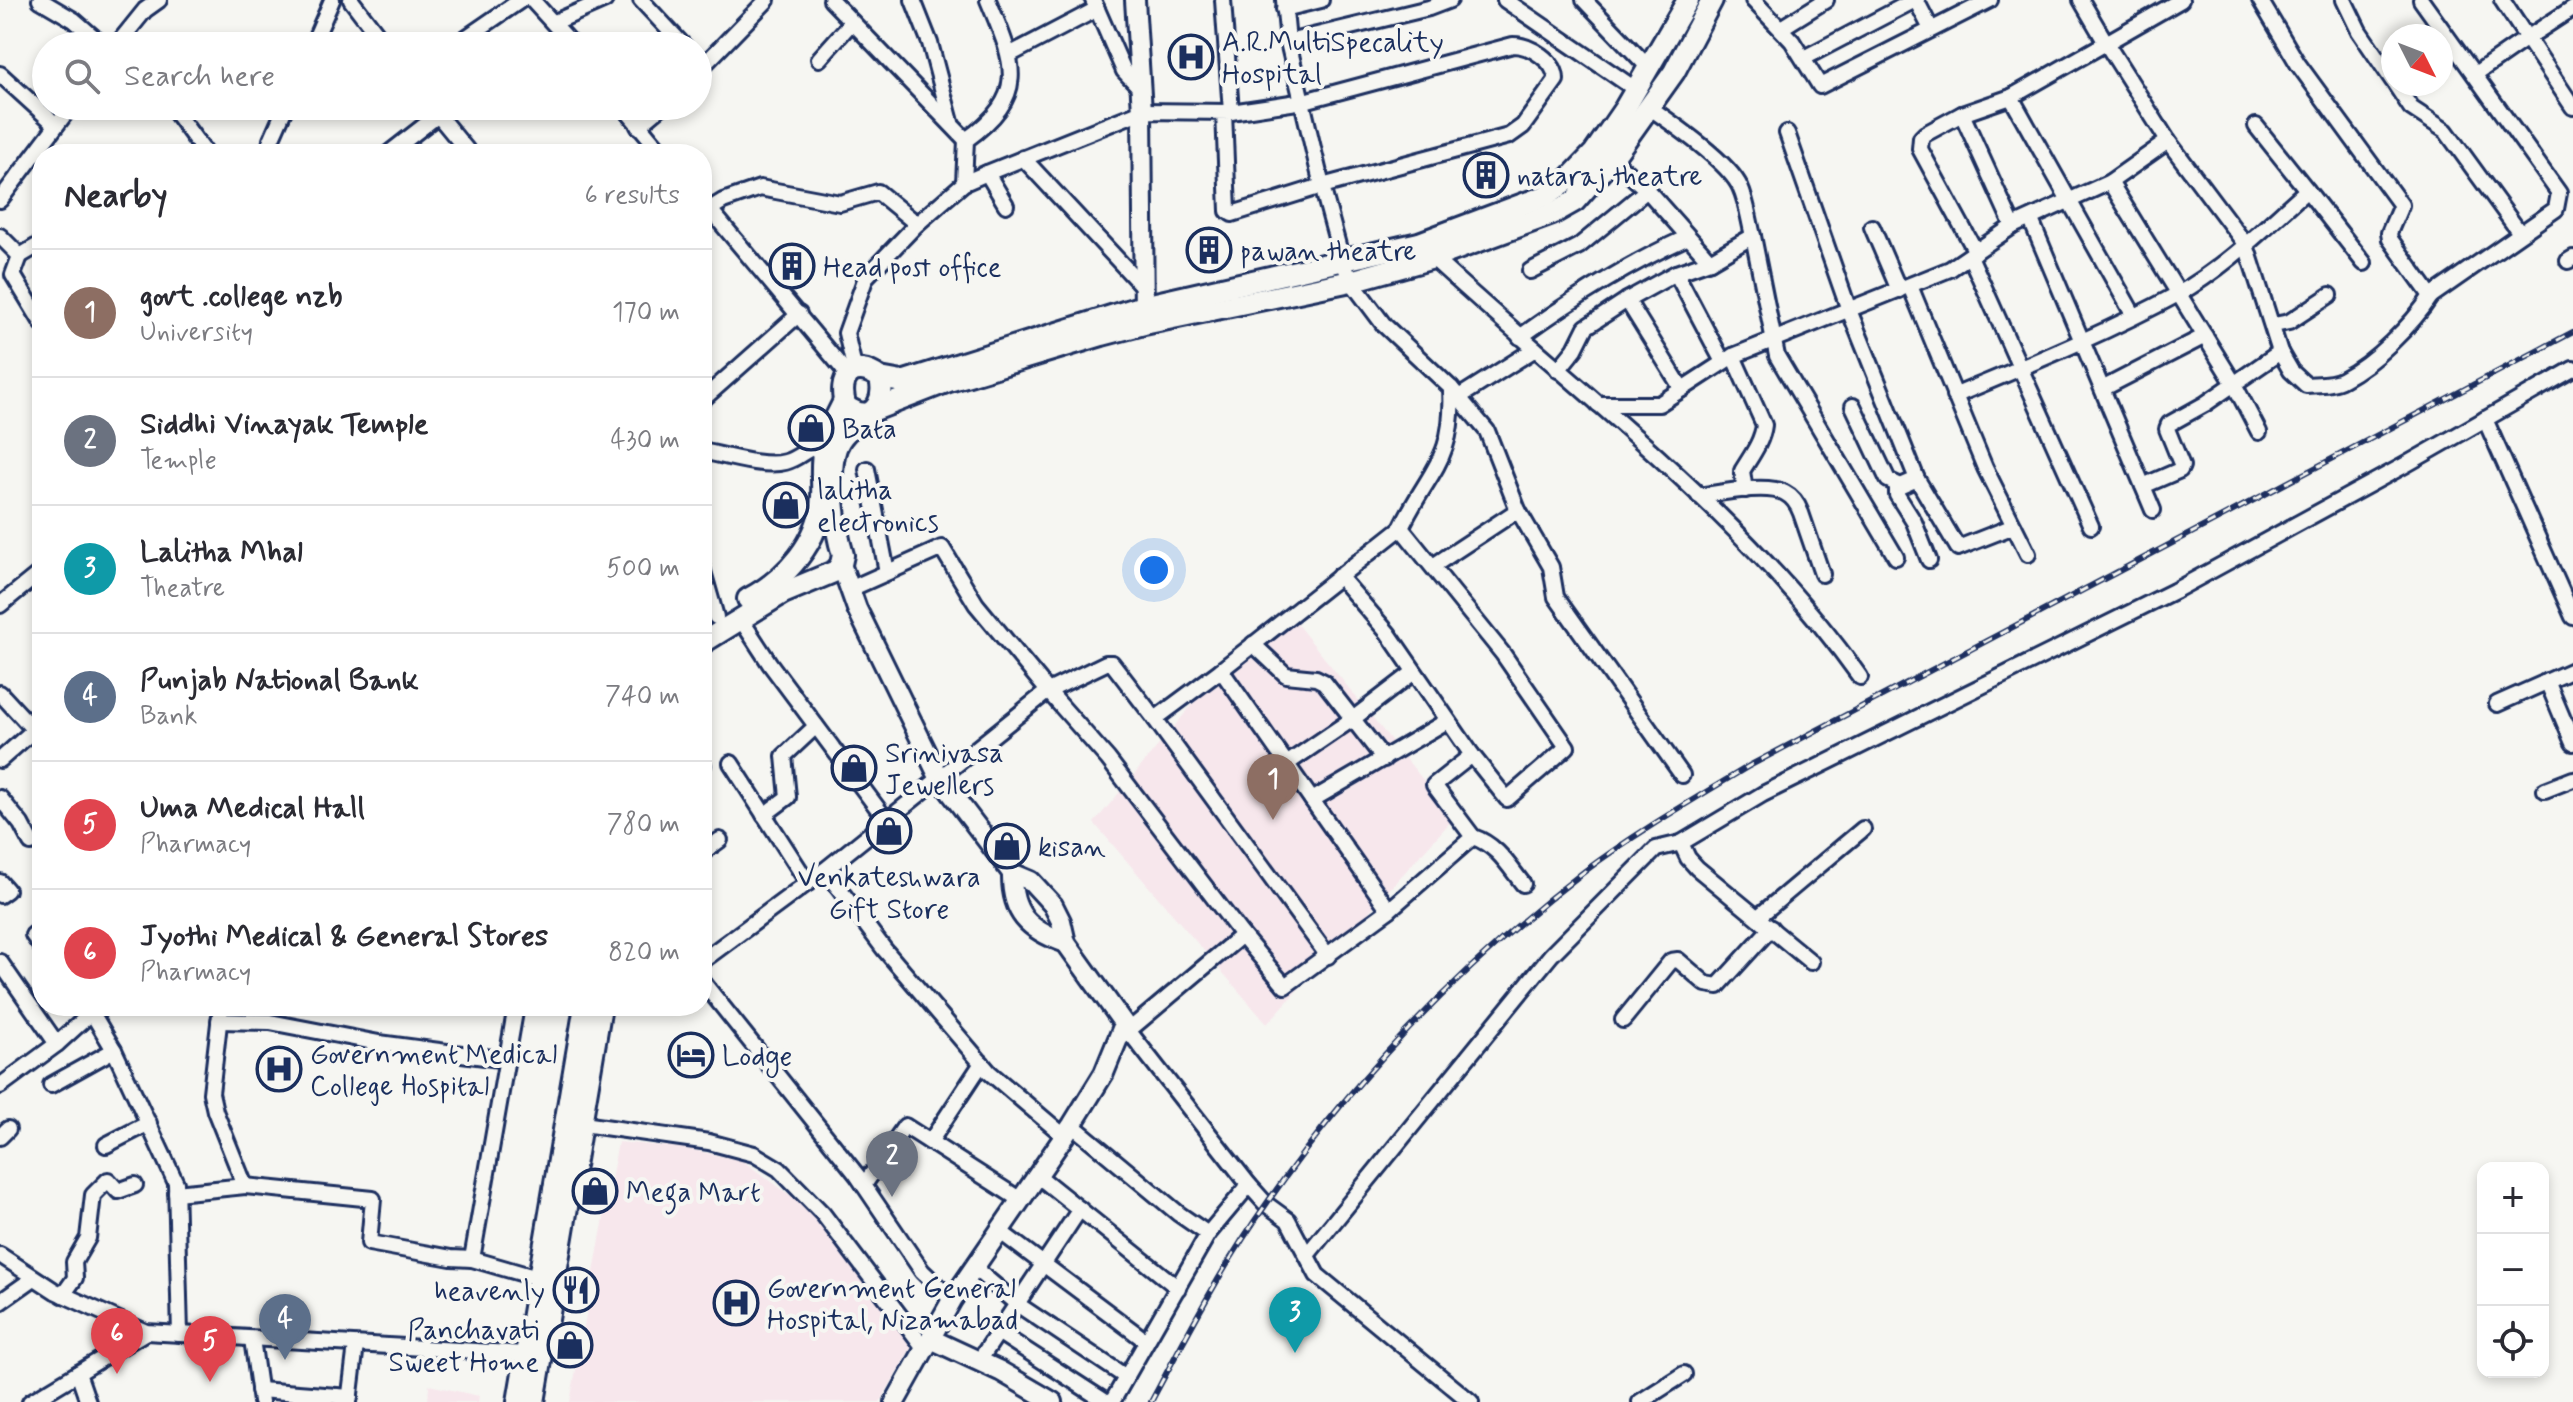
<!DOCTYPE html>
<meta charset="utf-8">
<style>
:root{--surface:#fff;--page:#f7f7f7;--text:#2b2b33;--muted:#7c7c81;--line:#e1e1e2;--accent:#db2777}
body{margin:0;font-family:Mynerve,sans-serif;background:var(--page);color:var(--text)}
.controls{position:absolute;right:24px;bottom:24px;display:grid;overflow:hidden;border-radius:16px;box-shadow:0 4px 12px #0003}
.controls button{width:72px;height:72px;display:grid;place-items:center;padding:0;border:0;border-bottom:2px solid var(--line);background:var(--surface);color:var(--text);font:40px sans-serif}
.compass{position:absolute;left:2381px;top:24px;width:72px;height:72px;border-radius:50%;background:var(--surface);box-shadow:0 4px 12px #0003;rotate:132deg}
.you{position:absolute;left:1154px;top:570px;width:28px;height:28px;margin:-20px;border:6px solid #fff;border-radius:50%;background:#1a73e8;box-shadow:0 0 0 12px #1a73e833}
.badge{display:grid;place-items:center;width:52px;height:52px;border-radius:50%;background:var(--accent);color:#fff;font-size:26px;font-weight:700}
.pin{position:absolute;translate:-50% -66px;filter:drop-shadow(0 2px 4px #0008)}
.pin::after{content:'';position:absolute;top:42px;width:28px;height:24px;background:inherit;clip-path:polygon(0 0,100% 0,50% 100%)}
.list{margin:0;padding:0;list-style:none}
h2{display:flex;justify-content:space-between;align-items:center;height:104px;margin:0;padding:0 32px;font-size:34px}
h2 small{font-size:26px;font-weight:400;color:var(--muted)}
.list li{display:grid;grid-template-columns:52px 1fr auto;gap:24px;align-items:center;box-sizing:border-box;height:128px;padding:0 32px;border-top:2px solid var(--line)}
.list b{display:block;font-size:30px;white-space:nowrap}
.list p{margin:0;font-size:26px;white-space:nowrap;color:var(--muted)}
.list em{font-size:26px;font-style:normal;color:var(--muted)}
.icon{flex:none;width:44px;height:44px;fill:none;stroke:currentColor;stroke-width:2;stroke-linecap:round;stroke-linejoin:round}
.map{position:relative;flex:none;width:2573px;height:1402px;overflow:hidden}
.search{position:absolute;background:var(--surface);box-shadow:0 4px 12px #0003;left:32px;top:32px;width:680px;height:88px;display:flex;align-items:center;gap:20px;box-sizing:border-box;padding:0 28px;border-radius:44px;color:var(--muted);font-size:30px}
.panel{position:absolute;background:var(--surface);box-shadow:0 4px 12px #0003;left:32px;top:144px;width:680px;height:872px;border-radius:32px}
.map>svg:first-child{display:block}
</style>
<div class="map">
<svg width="2573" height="1402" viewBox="0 0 2573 1402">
<rect width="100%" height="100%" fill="#f6f6f2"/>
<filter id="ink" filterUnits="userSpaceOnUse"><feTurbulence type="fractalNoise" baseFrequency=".0125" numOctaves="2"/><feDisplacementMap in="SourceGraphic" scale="16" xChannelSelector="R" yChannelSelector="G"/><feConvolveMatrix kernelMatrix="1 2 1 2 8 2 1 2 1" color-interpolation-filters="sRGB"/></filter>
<g filter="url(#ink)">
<g fill="#f7e7ec">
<path d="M1292,618L1454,818L1267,1024L1094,823L1221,670Z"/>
<path d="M618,1142L684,1148L743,1161L801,1203L852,1263L914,1343L880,1402H570Z"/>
<path d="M429,1385L479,1396L478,1402H428Z"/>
</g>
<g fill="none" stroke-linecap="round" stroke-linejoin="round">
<g stroke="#1b2f5e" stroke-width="20">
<g id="minor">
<path d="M40,0L74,20L104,46"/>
<path d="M351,0L386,46"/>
<path d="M532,0L574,46"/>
<path d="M641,0L684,46"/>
<path d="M831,0L966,140"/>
<path d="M913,0L930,43L951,122"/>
<path d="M1093,0L1124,71L1140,88"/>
<path d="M1223,0L1231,112"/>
<path d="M1284,0L1288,42L1322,186L1342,260L1351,281L1384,325L1451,388L1487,431L1518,510L1433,566"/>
<path d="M1505,0L1635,89"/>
<path d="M1584,0L1648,67"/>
<path d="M1753,0L1792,41L1820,86L1990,0"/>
<path d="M1916,0L1931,29"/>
<path d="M2081,0L2106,43L2181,0"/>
<path d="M2260,0L2298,64L2401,205L2389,233L2390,239L2431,296L2556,209L2559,193L2421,0"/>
<path d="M2344,0L2359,31L2393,81"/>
<path d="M2573,8L2527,38L2573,107"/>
<path d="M1284,9L1321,0"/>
<path d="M555,22L605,0"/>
<path d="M1781,28L1826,0"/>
<path d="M1288,42L1429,8L1450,0"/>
<path d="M116,46L145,10L159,0"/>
<path d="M312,46L332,0"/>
<path d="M454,46L521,0"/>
<path d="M1009,55L1097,9"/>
<path d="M1804,58L1915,0"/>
<path d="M819,59L852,22"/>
<path d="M698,71L767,0"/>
<path d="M0,74L56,125"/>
<path d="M2475,74L2527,38L2502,0"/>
<path d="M2395,84L2411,108L2446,131L2520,233"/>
<path d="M2011,97L2134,316"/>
<path d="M171,106L206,154"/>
<path d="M623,106L663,154"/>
<path d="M1962,114L2013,226"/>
<path d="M438,115L470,154"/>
<path d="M638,126L662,106"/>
<path d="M2256,126L2307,190"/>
<path d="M1787,133L1849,310L1917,479L1958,548L2014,526"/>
<path d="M269,154L271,140L286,106"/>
<path d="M388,154L438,115L432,106"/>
<path d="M1023,158L1144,288"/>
<path d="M987,173L1006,205"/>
<path d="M2110,182L2233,382L2259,432"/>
<path d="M964,183L966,140C1030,94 1014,63 988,0"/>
<path d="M1647,190L1710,261"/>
<path d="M0,200L71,106"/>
<path d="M702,200L849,376"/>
<path d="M702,214L723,201L760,188L840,203L878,192L917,224"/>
<path d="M2031,220L2153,510"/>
<path d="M1872,227L1899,290"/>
<path d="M0,236L20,256L13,275L42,323"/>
<path d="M1753,236L1777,356L1896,557"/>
<path d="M1976,252L1920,149L1921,138L1925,134L1962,114L2011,97L2106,43L2168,141"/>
<path d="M20,256L42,243"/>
<path d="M1970,256L2091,526"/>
<path d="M1433,258C1579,393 1744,513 1860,677"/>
<path d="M2568,261L2573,258"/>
<path d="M1530,271L1579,246L1647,190L1612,159"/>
<path d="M1676,273L1723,362"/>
<path d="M1910,286L1985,468L2028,554"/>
<path d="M1627,300L1682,389"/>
<path d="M2274,325L2289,322L2330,295"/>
<path d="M1520,337C1574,298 1628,264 1688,237"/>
<path d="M1733,356L1764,425C1762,442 1751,456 1742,471L1745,490"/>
<path d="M1558,370L1575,349L1586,327L1627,300L1676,273L1710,261L1753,236C1749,220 1747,202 1740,187C1729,162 1672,123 1649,107"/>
<path d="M855,371L846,333L866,277L917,224L964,183L987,173L1142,111L1231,112L1304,101L1513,45C1530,45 1556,61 1556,80L1523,126L1509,136L1322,186L1232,214L1228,211L1224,112"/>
<path d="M2104,388L2205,336"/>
<path d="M1954,396C2030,364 2106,333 2178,294C2225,268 2267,225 2307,190L2364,263"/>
<path d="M1459,397L1535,349"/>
<path d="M702,400L799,314"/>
<path d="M1598,404H1659L1733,356L1950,269L2013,226L2110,182L2168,141L2246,245L2280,352L2291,371L2306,385C2317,384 2333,385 2343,379C2374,363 2412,325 2431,296"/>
<path d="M1853,406L1888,480L1901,486L1917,479"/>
<path d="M2485,419L2573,617"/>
<path d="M702,451C723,455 764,468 785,462C804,457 807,443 832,445"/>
<path d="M867,469L887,572"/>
<path d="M1897,486V495L1914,522L1929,560"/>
<path d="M2143,486L2180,470L2182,466L2167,429L2169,424L2205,404L2280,352"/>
<path d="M1699,496C1720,493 1766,483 1785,493C1793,497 1798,505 1801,513L1822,574"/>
<path d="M1518,510L1551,567L1556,597L1682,775"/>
<path d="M1401,528C1429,469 1455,461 1451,388"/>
<path d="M702,568L716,617"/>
<path d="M1339,576L1388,633L1472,755"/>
<path d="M850,589L942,548L976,604L1048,691L1106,663H1112L1155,719L1221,670L1389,910L1285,986L1242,935L1128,1031"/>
<path d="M0,605L42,571"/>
<path d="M740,618L770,664L887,821"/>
<path d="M1253,644L1286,675L1316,678L1324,682L1384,759"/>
<path d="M1221,670L1401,528L1503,654L1567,747L1507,799L1472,755L1434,785L1473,837L1389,910"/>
<path d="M2547,681L2573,743"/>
<path d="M0,693L34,730"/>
<path d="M2497,704L2573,670"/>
<path d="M1155,719L1328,956"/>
<path d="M0,760L42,723"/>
<path d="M731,763L808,883"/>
<path d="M1288,763L1354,718L1414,672"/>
<path d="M702,765H703"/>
<path d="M2545,790L2573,779"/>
<path d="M0,798L21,824L31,843"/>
<path d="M1312,800L1447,721"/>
<path d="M764,815L788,797L784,756L816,726"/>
<path d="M1473,837C1497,845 1508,865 1523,884"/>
<path d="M1681,843L1688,858L1697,868L1811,962"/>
<path d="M702,853L720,840"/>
<path d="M825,870L884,949L989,1072L1063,1135"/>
<path d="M0,882L7,890L0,895"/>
<path d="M1758,917L1863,829"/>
<path d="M42,929L33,935L42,948"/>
<path d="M702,961L825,870L1048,691L1108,759L1242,935"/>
<path d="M0,962L57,1044"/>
<path d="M702,981L857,1175L922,1271L952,1300"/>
<path d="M88,1006L114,1050L176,1183L180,1334"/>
<path d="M221,1006L211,1093L215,1111L245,1186L373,1199L369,1243L451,1258L472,1259L541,1279"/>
<path d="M1623,1020L1671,961L1678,960L1706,984L1718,986L1771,928"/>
<path d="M219,1021L270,1022L379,1043L507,1060"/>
<path d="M1124,1025L1249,1185L1266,1204L1288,1220L1317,1275L1471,1402"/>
<path d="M51,1085L114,1050"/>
<path d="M0,1086L57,1044L99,1006"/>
<path d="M583,1124L709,1142L754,1154L779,1169L823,1214L925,1349"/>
<path d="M1072,1125L1179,1214L1208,1234"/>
<path d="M0,1137L8,1129"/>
<path d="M930,1142L982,1063"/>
<path d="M106,1145L149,1123"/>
<path d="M1037,1175L1178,1288"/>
<path d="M864,1185L905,1126L1019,1199"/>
<path d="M176,1193L245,1186"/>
<path d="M998,1230L1146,1341"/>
<path d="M0,1255L55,1291L146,1332L526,1354"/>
<path d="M1307,1255L1551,955L1656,849L1681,843L1763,794L2174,591L2405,465L2573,369"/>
<path d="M472,1259L516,1006"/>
<path d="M973,1267L1017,1304L1126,1377"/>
<path d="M63,1295L75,1278L74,1262L88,1238L93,1195L108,1180L118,1191L135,1185"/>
<path d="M0,1302L34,1278"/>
<path d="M998,1332L1106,1402"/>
<path d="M252,1339L261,1402"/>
<path d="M979,1361L1080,1209"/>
<path d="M78,1373L88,1402"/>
<path d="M259,1390L350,1397"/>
<path d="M30,1402L146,1332"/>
<path d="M349,1402L356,1345"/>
<path d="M1112,1402L1208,1234L1249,1185"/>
<path d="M1640,1402L1684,1374"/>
</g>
</g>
<g stroke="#1b2f5e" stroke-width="24">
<g id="major">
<path d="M1135,0L1142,111L1144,317"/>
<path d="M841,564L857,609L939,777L1012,873L1031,881L1053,905L1061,921L1066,943L1124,1024L1104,1073L1072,1125L952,1300L895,1402"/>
<path d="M1012,873C1011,913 1028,930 1066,943"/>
<path d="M931,1339L1000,1371L1053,1402"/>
</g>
</g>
<g stroke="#1b2f5e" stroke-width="26">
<g id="highway">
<path d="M880,378L902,382L1143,306L1419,243L1545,196L1568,180L1594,153L1625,108L1688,0"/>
<path d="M872,411L949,381L1102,335L1144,324L1351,281L1433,258L1552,214L1575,201L1612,159L1674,72L1712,0"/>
<path d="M748,599C786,579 820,542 822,497C823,481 820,464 824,447C827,432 837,416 844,401"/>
<path d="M702,643L783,593L836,571L841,564L843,555C835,529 827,474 836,448C848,415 890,420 880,378C853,358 836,378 846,407L858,413L867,414"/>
<path d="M518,1402L585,1006"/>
<path d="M534,1402L601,1006"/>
</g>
</g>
<use href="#minor" stroke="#f6f6f2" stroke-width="14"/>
<use href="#major" stroke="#f6f6f2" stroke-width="18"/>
<use href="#highway" stroke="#f6f6f2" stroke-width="20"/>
<g stroke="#1b2f5e" stroke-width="6">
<path id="rail" d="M1151,1402C1187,1334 1223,1265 1267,1203C1355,1076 1462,965 1585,871C1637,832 1693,800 1749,766L2573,332"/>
</g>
<use href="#rail" stroke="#f6f6f2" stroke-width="3" stroke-dasharray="9" stroke-linecap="butt"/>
</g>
</g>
<defs>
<g id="hospital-ring" transform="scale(2.3)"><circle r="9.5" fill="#f6f6f2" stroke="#1b2f5e" stroke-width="1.5"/><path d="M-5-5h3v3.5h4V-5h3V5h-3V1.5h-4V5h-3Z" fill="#1b2f5e"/></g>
<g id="building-ring" transform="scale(2.3)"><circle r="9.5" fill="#f6f6f2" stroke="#1b2f5e" stroke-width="1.5"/><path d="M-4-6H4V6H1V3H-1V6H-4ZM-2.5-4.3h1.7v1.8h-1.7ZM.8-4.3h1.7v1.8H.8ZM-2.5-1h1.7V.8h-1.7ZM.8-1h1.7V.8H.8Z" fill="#1b2f5e"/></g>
<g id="shop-ring" transform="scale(2.3)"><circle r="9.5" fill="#f6f6f2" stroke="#1b2f5e" stroke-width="1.5"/><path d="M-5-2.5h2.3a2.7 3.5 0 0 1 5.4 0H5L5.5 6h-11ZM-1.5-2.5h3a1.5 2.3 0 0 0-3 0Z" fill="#1b2f5e"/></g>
<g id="hotel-ring" transform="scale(2.3)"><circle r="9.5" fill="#f6f6f2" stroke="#1b2f5e" stroke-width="1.5"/><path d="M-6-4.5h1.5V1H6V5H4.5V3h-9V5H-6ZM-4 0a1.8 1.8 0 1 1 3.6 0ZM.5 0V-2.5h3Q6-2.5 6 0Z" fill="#1b2f5e"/></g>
<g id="restaurant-ring" transform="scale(2.3)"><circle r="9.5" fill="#f6f6f2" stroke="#1b2f5e" stroke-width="1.5"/><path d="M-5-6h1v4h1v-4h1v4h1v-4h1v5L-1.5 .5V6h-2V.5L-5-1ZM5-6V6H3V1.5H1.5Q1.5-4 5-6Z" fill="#1b2f5e"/></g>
</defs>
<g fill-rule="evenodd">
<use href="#hospital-ring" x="1191" y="57"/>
<use href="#building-ring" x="1486" y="175"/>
<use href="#building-ring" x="1209" y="250"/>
<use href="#building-ring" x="792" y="266"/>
<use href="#shop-ring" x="811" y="428"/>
<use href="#shop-ring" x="786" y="505"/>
<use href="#shop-ring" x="854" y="768"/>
<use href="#shop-ring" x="889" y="831"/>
<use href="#shop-ring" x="1007" y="846"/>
<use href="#hotel-ring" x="691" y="1055"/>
<use href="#hospital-ring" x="279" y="1069"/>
<use href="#shop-ring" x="595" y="1191"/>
<use href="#restaurant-ring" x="576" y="1290"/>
<use href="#hospital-ring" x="736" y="1303"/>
<use href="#shop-ring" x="570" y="1345"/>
</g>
<g text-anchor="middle" stroke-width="8" stroke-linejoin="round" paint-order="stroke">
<g font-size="28" fill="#1b2f5e" stroke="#f6f6f2" text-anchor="start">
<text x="1222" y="51">A.R.MultiSpecality<tspan x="1222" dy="32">Hospital</tspan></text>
<text x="1517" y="185">nataraj theatre</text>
<text x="1240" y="260">pawan theatre</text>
<text x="823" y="276">Head post office</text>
<text x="842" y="438">Bata</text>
<text x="817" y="499">lalitha<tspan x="817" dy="32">electronics</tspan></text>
<text x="885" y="762">Srinivasa<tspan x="885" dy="32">Jewellers</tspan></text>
<text x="1038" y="856">kisan</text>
<text x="889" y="886" text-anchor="middle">Venkateshwara<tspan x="889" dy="32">Gift Store</tspan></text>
<text x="310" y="1063">Government Medical<tspan x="310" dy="32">College Hospital</tspan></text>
<text x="722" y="1065">Lodge</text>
<text x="626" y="1201">Mega Mart</text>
<text x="767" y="1297">Government General<tspan x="767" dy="32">Hospital, Nizamabad</tspan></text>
<text x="545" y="1300" text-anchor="end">heavenly</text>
<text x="539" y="1339" text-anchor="end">Panchavati<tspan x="539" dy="32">Sweet Home</tspan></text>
</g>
</g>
</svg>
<div class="controls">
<button>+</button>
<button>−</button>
<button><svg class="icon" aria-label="locate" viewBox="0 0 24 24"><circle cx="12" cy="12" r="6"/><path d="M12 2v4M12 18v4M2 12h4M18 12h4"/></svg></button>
</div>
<svg class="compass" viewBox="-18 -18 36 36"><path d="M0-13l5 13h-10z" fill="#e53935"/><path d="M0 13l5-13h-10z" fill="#7c7c81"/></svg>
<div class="you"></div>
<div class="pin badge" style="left:1273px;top:820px;background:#8d6e63">1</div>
<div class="pin badge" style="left:892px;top:1197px;background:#6b7280">2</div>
<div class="pin badge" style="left:1295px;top:1353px;background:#0f9aa8">3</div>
<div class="pin badge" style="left:285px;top:1360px;background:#5c6f8a">4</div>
<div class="pin badge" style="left:210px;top:1382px;background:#e0444e">5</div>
<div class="pin badge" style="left:117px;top:1374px;background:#e0444e">6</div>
<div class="search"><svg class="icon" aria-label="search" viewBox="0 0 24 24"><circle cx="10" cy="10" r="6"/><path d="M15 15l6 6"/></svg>Search here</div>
<section class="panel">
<h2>Nearby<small>6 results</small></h2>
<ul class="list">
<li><span class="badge" style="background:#8d6e63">1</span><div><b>govt .college nzb</b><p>University</p></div><em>170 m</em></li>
<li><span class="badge" style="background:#6b7280">2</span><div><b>Siddhi Vinayak Temple</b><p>Temple</p></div><em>430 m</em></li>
<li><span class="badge" style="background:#0f9aa8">3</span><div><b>Lalitha Mhal</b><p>Theatre</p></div><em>500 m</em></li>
<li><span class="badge" style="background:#5c6f8a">4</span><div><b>Punjab National Bank</b><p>Bank</p></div><em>740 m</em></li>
<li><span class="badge" style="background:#e0444e">5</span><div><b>Uma Medical Hall</b><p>Pharmacy</p></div><em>780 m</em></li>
<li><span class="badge" style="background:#e0444e">6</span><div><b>Jyothi Medical &amp; General Stores</b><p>Pharmacy</p></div><em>820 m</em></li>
</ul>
</section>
</div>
